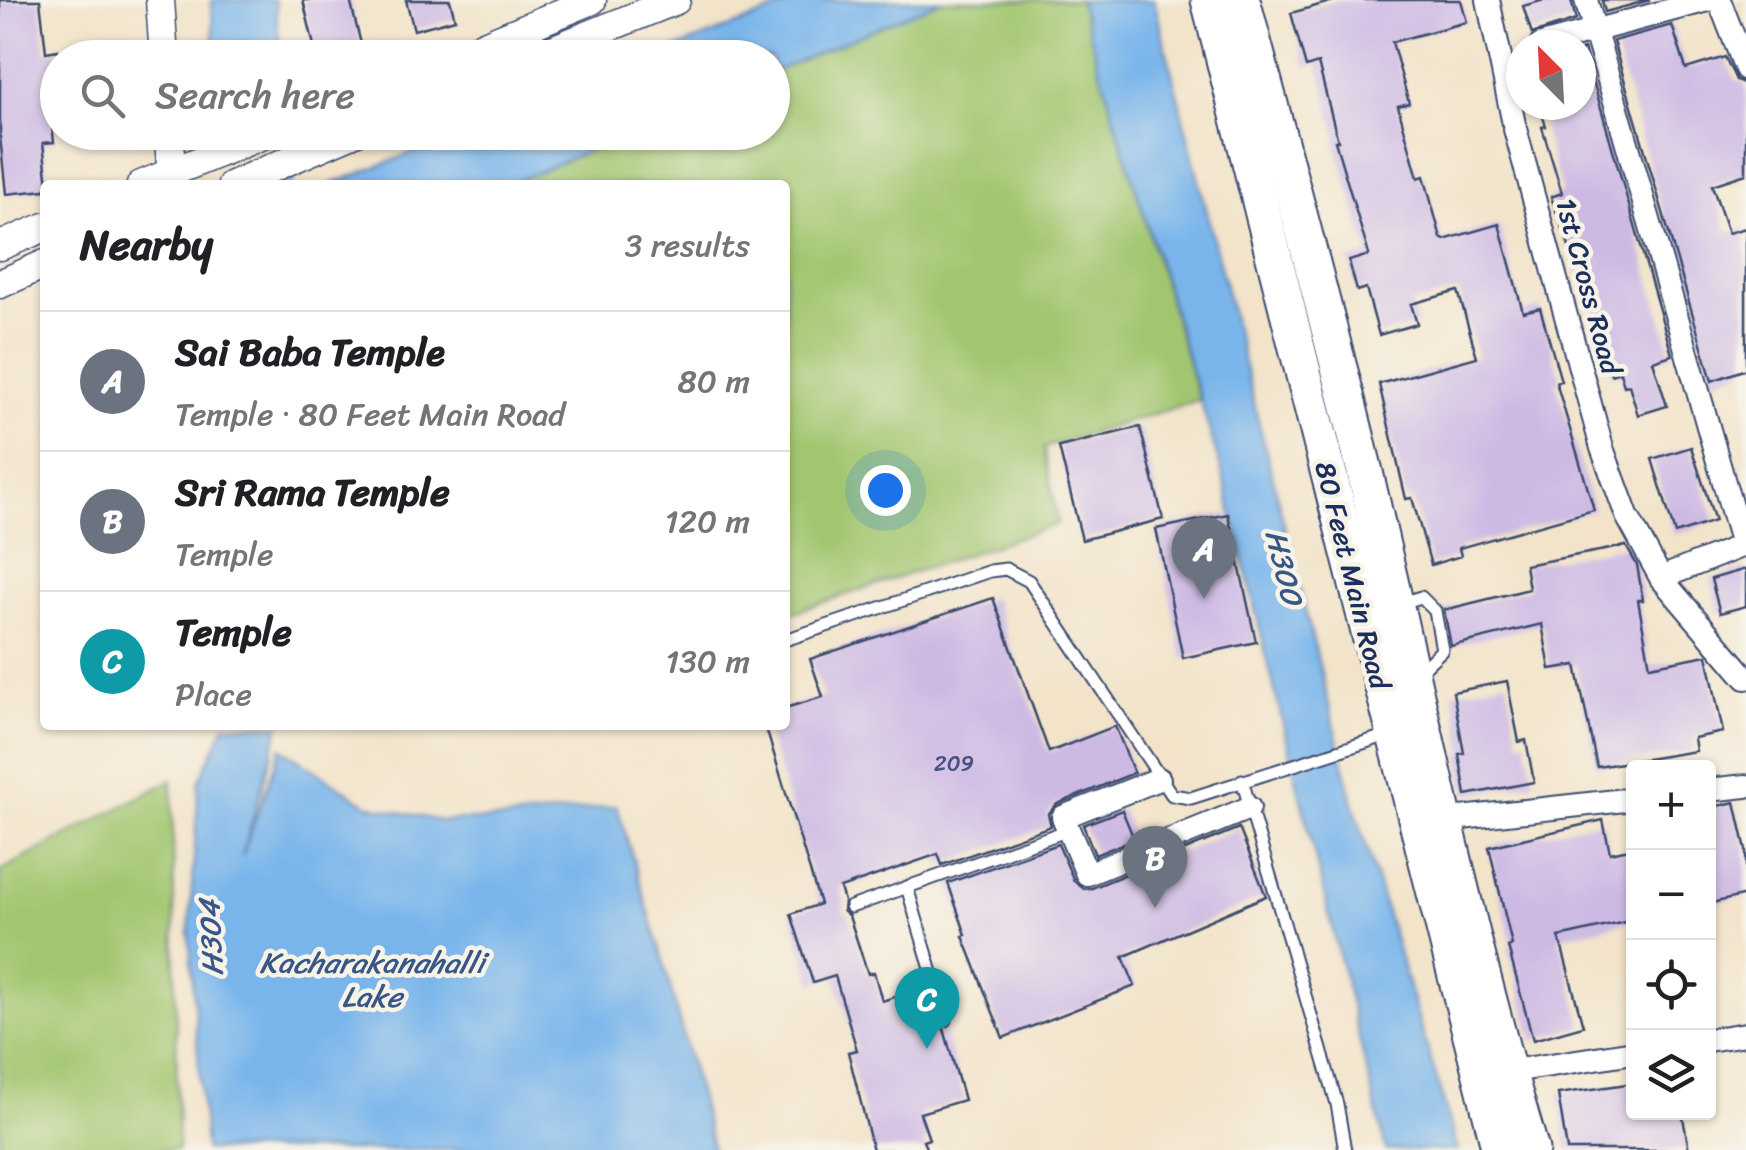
<!DOCTYPE html>
<meta charset="utf-8">
<style>
:root{--surface:#fff;--page:#f6f6f6;--text:#202124;--muted:#757577;--line:#e0e0e0;--accent:#d1495b}
body{margin:0;font-family:Sriracha,sans-serif;background:var(--page);color:var(--text)}
.controls{position:absolute;right:30px;bottom:30px;display:grid;overflow:hidden;border-radius:10px;box-shadow:0 2px 8px #0004}
.controls button{width:90px;height:90px;display:grid;place-items:center;padding:0;border:0;border-bottom:2px solid var(--line);background:var(--surface);color:var(--text);font:50px sans-serif}
.compass{position:absolute;left:1506px;top:30px;width:90px;height:90px;border-radius:50%;background:var(--surface);box-shadow:0 2px 8px #0004;rotate:336deg}
.you{position:absolute;left:885px;top:490px;width:35px;height:35px;margin:-25px;border:8px solid #fff;border-radius:50%;background:#1a73e8;box-shadow:0 0 0 15px #1a73e833}
.badge{display:grid;place-items:center;width:65px;height:65px;border-radius:50%;background:var(--accent);color:#fff;font-size:32px;font-weight:700}
.pin{position:absolute;translate:-50% -82px;filter:drop-shadow(0 2px 5px #0008)}
.pin::after{content:'';position:absolute;top:52px;width:35px;height:30px;background:inherit;clip-path:polygon(0 0,100% 0,50% 100%)}
.list{margin:0;padding:0;list-style:none}
h2{display:flex;justify-content:space-between;align-items:center;height:130px;margin:0;padding:0 40px;font-size:42px}
h2 small{font-size:32px;font-weight:400;color:var(--muted)}
.list li{display:grid;grid-template-columns:65px 1fr auto;gap:30px;align-items:center;box-sizing:border-box;height:140px;padding:0 40px;border-top:2px solid var(--line)}
.list b{display:block;font-size:38px;white-space:nowrap}
.list p{margin:0;font-size:32px;white-space:nowrap;color:var(--muted)}
.list em{font-size:32px;font-style:normal;color:var(--muted)}
.icon{flex:none;width:55px;height:55px;fill:none;stroke:currentColor;stroke-width:2;stroke-linecap:round;stroke-linejoin:round}
.map{position:relative;flex:none;width:1746px;height:1150px;overflow:hidden}
.search{position:absolute;background:var(--surface);box-shadow:0 2px 8px #0004;left:40px;top:40px;width:750px;height:110px;display:flex;align-items:center;gap:25px;box-sizing:border-box;padding:0 35px;border-radius:55px;color:var(--muted);font-size:38px}
.panel{position:absolute;background:var(--surface);box-shadow:0 2px 8px #0004;left:40px;top:180px;width:750px;height:550px;border-radius:10px}
.map>svg:first-child{display:block}
</style>
<div class="map">
<svg width="1746" height="1150" viewBox="0 0 1746 1150">
<rect width="100%" height="100%" fill="#f7f3e8"/>
<filter id="ink" filterUnits="userSpaceOnUse"><feTurbulence type="fractalNoise" baseFrequency=".01" numOctaves="2"/><feDisplacementMap in="SourceGraphic" scale="20" xChannelSelector="R" yChannelSelector="G"/><feConvolveMatrix kernelMatrix="1 2 1 2 8 2 1 2 1" color-interpolation-filters="sRGB"/></filter>
<filter id="wash" filterUnits="userSpaceOnUse"><feTurbulence type="fractalNoise" baseFrequency=".0048" numOctaves="4" result="noise"/><feDisplacementMap in="SourceGraphic" scale="40" xChannelSelector="R" yChannelSelector="G"/><feGaussianBlur stdDeviation="2.25" result="paint"/><feColorMatrix in="noise" values="0 0 0 0 0 0 0 0 0 0 0 0 0 0 0 0 0 1.4 0 .05"/><feComposite in="paint" operator="in"/></filter>
<g filter="url(#wash)">
<rect width="100%" height="100%" fill="#f2e3c9"/>
<g fill="#a2c670" stroke="#5e7a67" stroke-width="2.5">
<path d="M942,0H1079L1199,400L1044,448L1058,524L785,615V185H507L631,133L772,132L773,72Z"/>
<path d="M172,780L178,1150H0V871Z"/>
</g>
<g fill="#79b5eb" stroke="#4a72a4" stroke-width="2.5">
<path d="M211,0H275L281,57H215Z"/>
<path d="M801,0H942L773,72L772,58L654,57Z"/>
<path d="M1079,0H1154L1353,802L1458,1150H1386L1222,472Z"/>
<path d="M464,132H631V133L507,185H330Z"/>
<path d="M225,725H280L242,856L281,748L368,805L440,821L505,819L617,806L662,956L713,1150H205L189,933L199,782Z"/>
</g>
<g fill="none" stroke-linecap="round" stroke-linejoin="round">
<path stroke="#79b5eb" stroke-width="9" d="M282,132L289,185"/>
</g>
<g id="blocks">
<g fill="#cdbae4">
<path d="M0,0H40L46,52L58,50V98L49,99L54,142L43,143L48,185L45,190L6,194L0,137Z"/>
<path d="M303,0H350L362,48L317,58Z"/>
<path d="M406,0H450L455,19L414,30Z"/>
<path d="M1337,0H1461L1467,22L1392,42L1409,103L1398,106L1418,178L1424,176L1441,238L1444,240L1499,224L1523,312L1540,308L1561,381L1556,382L1594,510L1459,548L1461,556L1431,565L1412,498L1406,499L1379,384L1477,357L1458,291L1411,304L1417,324L1379,335L1366,288L1357,291L1349,261L1369,255L1335,141H1338L1318,63L1306,67L1291,13Z"/>
<path d="M1544,0H1571L1576,20L1532,34L1523,6Z"/>
<path d="M1602,0H1650L1605,12Z"/>
<path d="M1672,25L1686,69L1725,57L1736,80L1746,84V174L1712,185L1728,233L1746,228V369L1712,381L1613,41Z"/>
<path d="M1584,49L1672,355L1653,361L1667,406L1638,415L1629,385L1624,386L1620,372L1611,375L1598,331L1603,330L1586,275L1580,277L1551,197L1562,193L1542,127L1546,126L1539,105H1581V50Z"/>
<path d="M1140,427L1163,519L1082,540L1059,447Z"/>
<path d="M1691,447L1715,521L1675,534L1652,459Z"/>
<path d="M1228,514L1256,642L1183,658L1156,529Z"/>
<path d="M1626,546L1637,565L1643,600H1638L1650,666L1707,655L1723,732L1694,738L1696,751L1597,767L1576,665L1550,669L1542,624L1451,646L1444,610L1529,589L1525,565Z"/>
<path d="M1746,569V606L1720,613L1711,579Z"/>
<path d="M993,598L1049,752L1115,726L1134,773L1057,804L1048,814L1051,826L942,865L938,854L840,888L844,901L843,911L849,916L868,974L874,972L882,1001L927,987L937,1023L944,1029L964,1100L920,1113L929,1139L923,1141L927,1150H873L848,1052L857,1050L835,976L813,983L791,914L820,904L765,725H785V708L823,697L810,659Z"/>
<path d="M1507,681L1519,742L1526,740L1534,782L1466,795L1459,754L1464,753L1453,692Z"/>
<path d="M1735,802L1746,850V895L1708,904V808Z"/>
<path d="M1122,810L1134,839L1095,855L1083,825Z"/>
<path d="M1603,820L1610,853L1634,848V920L1559,937L1583,1026L1533,1040L1508,947L1512,945L1489,847Z"/>
<path d="M1239,828L1266,896L1123,957L1135,986L1003,1038L963,936L966,935L948,883L1058,844L1074,881L1084,889L1092,888Z"/>
<path d="M1634,1083V1112H1682L1689,1150H1567L1558,1094Z"/>
</g>
</g>
</g>
<g filter="url(#ink)">
<use href="#blocks" fill-opacity="0" stroke="#3b4a6e" stroke-width="2.5"/>
<g fill="none" stroke-linecap="round" stroke-linejoin="round">
<g stroke="#3b4a6e" stroke-width="15">
<g id="service">
<path d="M1398,604L1421,597L1435,611L1442,650L1418,673"/>
<path d="M785,640L990,571L1006,569L1029,581L1172,795L1191,798L1391,734"/>
<path d="M1242,780L1337,1104L1345,1150"/>
<path d="M907,887L946,1020"/>
<path d="M851,907L1069,830"/>
</g>
</g>
<g stroke="#3b4a6e" stroke-width="26">
<g id="minor">
<path d="M1488,0L1515,129L1602,448L1627,516L1661,578L1746,678"/>
<path d="M1586,0L1742,545"/>
<path d="M1719,0L1746,69"/>
<path d="M1541,45L1708,0"/>
<path d="M1661,578L1746,544"/>
<path d="M1159,779L1063,817L1087,874L1249,808"/>
<path d="M1708,790L1746,786"/>
<path d="M1434,821L1634,799"/>
<path d="M1708,1040L1746,1034"/>
<path d="M1499,1073L1634,1052"/>
</g>
</g>
<g stroke="#3b4a6e" stroke-width="31">
<g id="tertiary">
<path d="M160,0L164,58"/>
<path d="M453,58L592,0"/>
<path d="M532,58L676,0"/>
<path d="M168,132L173,185"/>
<path d="M141,185L270,132"/>
<path d="M232,185L355,132"/>
<path d="M0,246L45,227"/>
<path d="M0,284L45,264"/>
</g>
</g>
<g stroke="#3b4a6e" stroke-width="39">
<g id="primary">
<path d="M1209,0L1500,1150"/>
<path d="M1242,0C1284,156 1326,311 1364,468C1418,696 1463,925 1531,1150"/>
</g>
</g>
<use href="#service" stroke="#fff" stroke-width="11"/>
<use href="#minor" stroke="#fff" stroke-width="22"/>
<use href="#tertiary" stroke="#fff" stroke-width="28"/>
<use href="#primary" stroke="#fff" stroke-width="35"/>
</g>
</g>
<g text-anchor="middle" stroke-width="9" stroke-linejoin="round" paint-order="stroke">
<g font-size="22" fill="#485280">
<text x="954" y="771">209</text>
</g>
<g font-size="28" fill="#1b2f5e" stroke="#f7f3e8">
<text transform="translate(1589 286) rotate(75)" y="10">1st Cross Road</text>
<text transform="translate(1353 575) rotate(76)" y="10">80 Feet Main Road</text>
</g>
<g font-size="30" font-style="italic" fill="#375788" stroke="#f7f3e8">
<text transform="translate(1284 567) rotate(76)" y="10">H300</text>
<text transform="translate(211 938) rotate(-93)" y="10">H304</text>
<text x="372" y="973">Kacharakanahalli<tspan x="372" dy="34">Lake</tspan></text>
</g>
</g>
</svg>
<div class="controls">
<button>+</button>
<button>−</button>
<button><svg class="icon" aria-label="locate" viewBox="0 0 24 24"><circle cx="12" cy="12" r="6"/><path d="M12 2v4M12 18v4M2 12h4M18 12h4"/></svg></button>
<button><svg class="icon" aria-label="layers" viewBox="0 0 24 24"><path d="M12 4l9 5-9 5-9-5zM3 14l9 5 9-5"/></svg></button>
</div>
<svg class="compass" viewBox="-18 -18 36 36"><path d="M0-13l5 13h-10z" fill="#e53935"/><path d="M0 13l5-13h-10z" fill="#757577"/></svg>
<div class="you"></div>
<div class="pin badge" style="left:1204px;top:599px;background:#6b7280">A</div>
<div class="pin badge" style="left:1155px;top:908px;background:#6b7280">B</div>
<div class="pin badge" style="left:927px;top:1049px;background:#0f9aa8">C</div>
<div class="search"><svg class="icon" aria-label="search" viewBox="0 0 24 24"><circle cx="10" cy="10" r="6"/><path d="M15 15l6 6"/></svg>Search here</div>
<section class="panel">
<h2>Nearby<small>3 results</small></h2>
<ul class="list">
<li><span class="badge" style="background:#6b7280">A</span><div><b>Sai Baba Temple</b><p>Temple · 80 Feet Main Road</p></div><em>80 m</em></li>
<li><span class="badge" style="background:#6b7280">B</span><div><b>Sri Rama Temple</b><p>Temple</p></div><em>120 m</em></li>
<li><span class="badge" style="background:#0f9aa8">C</span><div><b>Temple</b><p>Place</p></div><em>130 m</em></li>
</ul>
</section>
</div>
